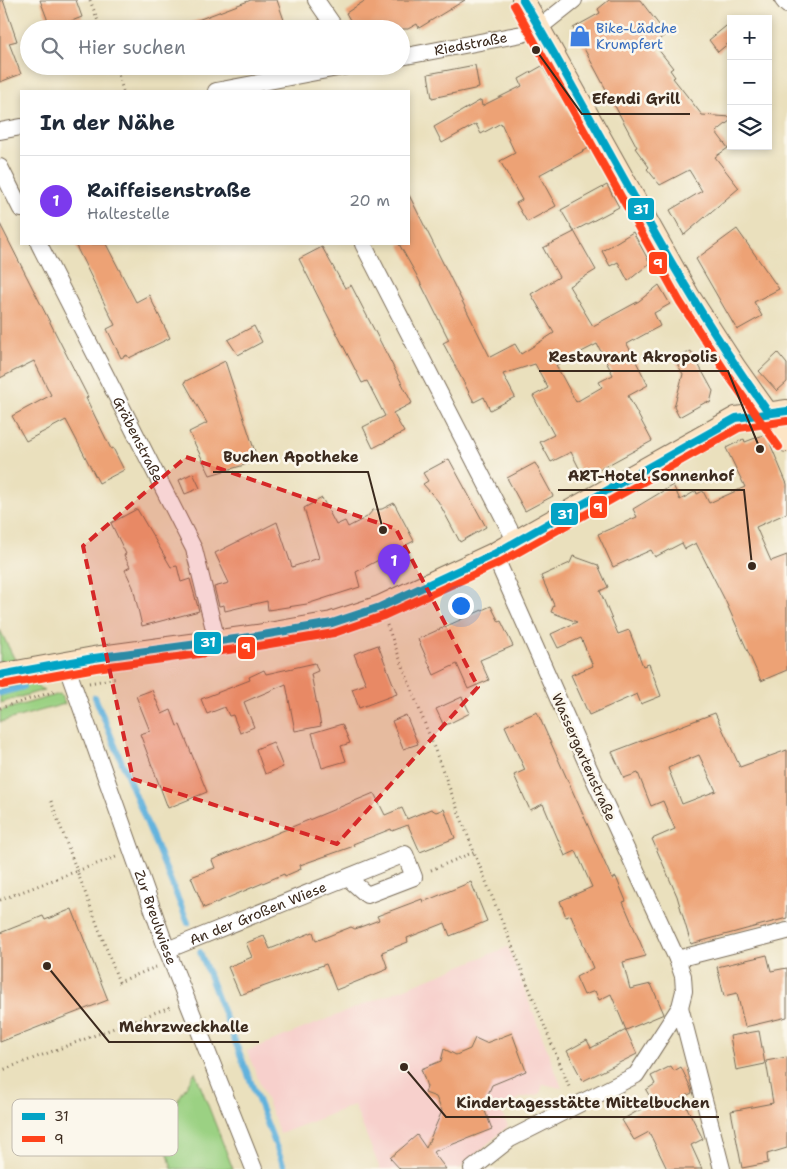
<!DOCTYPE html>
<html lang="de">
<meta charset="utf-8">
<style>
:root{--surface:#fff;--page:#f6f6f7;--text:#1f2937;--muted:#747a83;--line:#e0e1e3;--accent:#7c3aed}
body{margin:0;font-family:"Shantell Sans",sans-serif;background:var(--page);color:var(--text)}
.controls{position:absolute;right:15px;top:15px;display:grid;overflow:hidden;border-radius:0px;box-shadow:0 2px 8px #0003}
.controls button{width:45px;height:45px;display:grid;place-items:center;padding:0;border:0;border-bottom:1px solid var(--line);background:var(--surface);color:var(--text);font:25px sans-serif}
.you{position:absolute;left:460px;top:605px;width:18px;height:18px;margin:-12px;border:4px solid #fff;border-radius:50%;background:#1a73e8;box-shadow:0 0 0 8px #1a73e833}
.badge{display:grid;place-items:center;width:32px;height:32px;border-radius:50%;background:var(--accent);color:#fff;font-size:16px;font-weight:700}
.pin{position:absolute;translate:-50% -41px;filter:drop-shadow(0 1px 2px #0008)}
.pin::after{content:'';position:absolute;top:26px;width:18px;height:15px;background:inherit;clip-path:polygon(0 0,100% 0,50% 100%)}
.list{margin:0;padding:0;list-style:none}
h2{display:flex;justify-content:space-between;align-items:center;height:65px;margin:0;padding:0 20px;font-size:21px}
h2 small{font-size:16px;font-weight:400;color:var(--muted)}
.list li{display:grid;grid-template-columns:32px 1fr auto;gap:15px;align-items:center;box-sizing:border-box;height:90px;padding:0 20px;border-top:1px solid var(--line)}
.list b{display:block;font-size:19px;white-space:nowrap}
.list p{margin:0;font-size:16px;white-space:nowrap;color:var(--muted)}
.list em{font-size:16px;font-style:normal;color:var(--muted)}
.icon{flex:none;width:28px;height:28px;fill:none;stroke:currentColor;stroke-width:2;stroke-linecap:round;stroke-linejoin:round}
.map{position:relative;flex:none;width:787px;height:1169px;overflow:hidden}
.search{position:absolute;background:var(--surface);box-shadow:0 2px 8px #0003;left:20px;top:20px;width:390px;height:55px;display:flex;align-items:center;gap:12px;box-sizing:border-box;padding:0 18px;border-radius:28px;color:var(--muted);font-size:19px}
.panel{position:absolute;background:var(--surface);box-shadow:0 2px 8px #0003;left:20px;top:90px;width:390px;height:155px;border-radius:0px}
.map>svg:first-child{display:block}
</style>
<div class="map">
<svg width="787" height="1169" viewBox="0 0 787 1169">
<rect width="100%" height="100%" fill="#fbf7ec"/>
<filter id="ink" filterUnits="userSpaceOnUse"><feTurbulence type="fractalNoise" baseFrequency=".02" numOctaves="2"/><feDisplacementMap in="SourceGraphic" scale="10" xChannelSelector="R" yChannelSelector="G"/><feConvolveMatrix kernelMatrix="1 2 1 2 8 2 1 2 1" color-interpolation-filters="sRGB"/></filter>
<filter id="wash" filterUnits="userSpaceOnUse"><feTurbulence type="fractalNoise" baseFrequency=".0096" numOctaves="4" result="noise"/><feDisplacementMap in="SourceGraphic" scale="20" xChannelSelector="R" yChannelSelector="G"/><feGaussianBlur stdDeviation="1.12" result="paint"/><feColorMatrix in="noise" values="0 0 0 0 0 0 0 0 0 0 0 0 0 0 0 0 0 1.4 0 .05"/><feComposite in="paint" operator="in"/></filter>
<g filter="url(#wash)">
<rect width="100%" height="100%" fill="#eae0bd"/>
<path fill="#f7d0cc" d="M508,947L562,1088L543,1084L540,1094L521,1098L499,1108L508,1126L459,1169H380L354,1105L280,1134L247,1051Z"/>
<g fill="#9bd183" stroke="#6b7e50">
<path d="M0,630L15,660L0,664Z"/>
<path d="M27,682L44,690L0,703V689Z"/>
<path d="M60,694L65,704L0,722V711Z"/>
<path d="M195,1072L233,1169H172L161,1128Z"/>
</g>
<g fill="none" stroke-linecap="round" stroke-linejoin="round">
<g stroke="#62b2dd" stroke-width="6">
<path d="M0,693L23,687"/>
<path d="M95,697L188,923"/>
<path d="M200,952L285,1169"/>
</g>
</g>
<g id="blocks">
<g fill="#eda274" fill-rule="evenodd">
<path d="M0,0H3L17,41L9,43L21,74L0,82Z"/>
<path d="M40,0H76L82,17L51,29Z"/>
<path d="M251,0H277L285,23L270,29H179V27Z"/>
<path d="M366,0H465L419,28L417,24L408,29H355L346,13Z"/>
<path d="M609,0H640L666,34L654,44L673,68L670,70L675,77L673,78L702,115L731,117V120L716,132L728,148L715,157L739,188L684,235L670,210L702,191L689,170L660,185L647,169L649,167L635,148L637,147L573,28L600,13L598,9Z"/>
<path d="M731,22V41L718,52L709,40Z"/>
<path d="M475,65L479,88L432,98L428,74Z"/>
<path d="M542,66L589,148L539,175L556,206L527,222L516,203L522,200L500,161L515,153L501,123L481,134L476,124L442,143L434,127L481,100L482,106L522,86L519,79Z"/>
<path d="M607,185L619,207L574,231L596,270L569,286L593,326L639,301L659,285L670,304L654,313L660,326L627,344L648,385L628,396L652,441L584,478L571,452L551,462L540,442L554,435L533,396L548,388L535,364L503,374L515,397L490,410L484,397L474,402L443,343L449,340L416,274L399,244H409V195L490,357L515,344L521,354L554,333L531,294L559,277L543,248L574,232L561,210ZM597,344L613,375L599,382L602,387L576,402L556,365Z"/>
<path d="M0,224L88,397L86,398L111,449L113,448L124,470L99,483L66,420L26,441L12,416L51,395L34,361L0,378Z"/>
<path d="M737,229L779,289L754,302L762,316L737,330L696,259Z"/>
<path d="M633,232L650,263L628,281L618,262L610,266L602,251Z"/>
<path d="M75,244H106L136,302L149,295L170,338L129,358L127,355L121,358L107,329L115,325Z"/>
<path d="M322,247L345,288L351,285L412,403L393,413L404,432L373,448L363,427L385,416L367,381L362,383L299,259Z"/>
<path d="M254,326L262,342L238,355L228,340Z"/>
<path d="M691,351L713,391L710,403L706,402L679,417L674,407L683,374L675,360Z"/>
<path d="M778,353L787,364V382L777,391L759,371Z"/>
<path d="M225,361L258,461L210,475L189,432L207,423L184,382Z"/>
<path d="M766,434L787,484V513L756,527L771,561L787,555V670L761,681L725,600L696,543L685,549L682,543L655,557L651,550L613,567L598,534L637,517L633,509L673,485L680,500L696,491L697,494L703,491L709,503L745,487L726,448L744,439L745,442Z"/>
<path d="M449,459L486,527L460,542L438,501L423,484L428,481L423,473Z"/>
<path d="M535,463L553,496L525,511L507,478Z"/>
<path d="M193,473L200,488L185,494L179,480Z"/>
<path d="M322,498L336,525L345,521L348,527L367,517L373,510L382,509L394,503L414,541L406,545L407,548L387,559L386,556L356,572L360,587L307,604L268,610L267,601L225,611L224,605L219,606L214,587L229,583L215,553L277,522L292,567L319,558L304,508Z"/>
<path d="M137,509L171,567L177,566L181,582L190,579L199,611L142,626L133,587L125,570L130,567L124,555L126,554L111,523Z"/>
<path d="M573,556L598,565L608,587L600,591L618,634L629,630L643,666L649,664L661,696L641,704L637,694L589,715L571,675L593,666L581,638L558,648L551,634L577,622L551,612L554,605L541,576L570,563Z"/>
<path d="M491,606L499,622L501,621L513,646L480,660L489,680L468,689L457,664L434,675L418,639Z"/>
<path d="M378,645L397,694L359,708L352,689L366,684L354,654Z"/>
<path d="M315,663L318,671L311,674L321,726L295,731L286,684L244,702L254,727L240,733L233,715L229,716L225,707L207,714L201,699L250,680L249,677L264,670L266,674Z"/>
<path d="M152,690L162,714L171,710L177,726L180,725L207,792L168,808L140,734L150,731L136,696Z"/>
<path d="M462,697L470,713L444,726L436,709Z"/>
<path d="M537,712L612,879L616,877L626,901L623,902L646,956L623,962L630,989L651,984L664,1014L626,1030L611,994L599,1000L595,991L584,995L576,977L593,968L571,915L566,917L560,901L592,887L576,851L565,856L543,804L530,810L514,775L525,770L505,726Z"/>
<path d="M715,713L740,767L787,750V918L691,944L677,896L652,839L675,829L663,801L651,806L638,773L624,778L612,752ZM699,755L716,791L682,804L668,768Z"/>
<path d="M406,715L418,744L403,749L392,721Z"/>
<path d="M342,724L350,743L341,746L346,761L322,768L312,733Z"/>
<path d="M273,742L283,767L265,774L256,749Z"/>
<path d="M374,793L385,815L402,808L407,819L431,809L436,812L444,809L455,838L420,852L408,825L392,831L391,829L353,844L354,846L300,865L301,869L285,876L284,874L204,908L191,877L215,868L212,860Z"/>
<path d="M471,882L487,921L450,936L445,923L407,938L408,942L382,952L388,969L336,990L326,964L240,995L228,967L252,957L246,943L264,936L270,949L313,932L316,941L351,927L355,929L379,920L377,916L422,899L423,902Z"/>
<path d="M72,909L108,1000L0,1042V933L43,916L45,920Z"/>
<path d="M767,955L771,971L787,968V1017L745,1027L737,993L724,996L717,967Z"/>
<path d="M626,1030L637,1054L583,1081L567,1051L587,1040L591,1048Z"/>
<path d="M759,1031L765,1064L736,1070L730,1036Z"/>
<path d="M512,1033L526,1071L492,1085L483,1106L492,1129L433,1152L446,1169H400L390,1158L417,1135L426,1148L442,1111L436,1097L425,1093L427,1087L421,1069L441,1061L444,1049L456,1055L470,1049L475,1038L486,1043Z"/>
<path d="M787,1057V1148L767,1154L768,1163L742,1168L731,1111L773,1103L766,1061Z"/>
<path d="M671,1066L674,1071L681,1067L690,1086L692,1093L682,1098L703,1139L691,1145L702,1169H667L649,1132L634,1140L622,1120L653,1102L646,1090L655,1084L651,1076Z"/>
</g>
</g>
</g>
<g filter="url(#ink)">
<use href="#blocks" fill-opacity="0" stroke="#786a56" stroke-width="1"/>
<g fill="none" stroke-linecap="round" stroke-linejoin="round">
<g stroke="#786a56" stroke-width="18">
<g id="minor">
<path d="M316,0L336,29"/>
<path d="M783,0L787,5"/>
<path id="s1" d="M401,57L522,34L540,27L574,0"/>
<path d="M216,91L348,66"/>
<path d="M0,131L21,127"/>
<path d="M0,167L21,209"/>
<path id="s2" d="M39,244L194,549L217,641"/>
<path d="M363,244L516,542"/>
<path id="s3" d="M65,662L167,950L254,1169"/>
<path id="s4" d="M167,950L405,854L414,877L367,895L348,878"/>
<path d="M677,959L787,931"/>
<path d="M680,1007L722,1169"/>
<path d="M472,1169L510,1139L636,1075L680,1007L684,991L683,976L677,959L587,764L494,554"/>
</g>
</g>
<g stroke="#786a56" stroke-width="24">
<g id="secondary">
<path d="M523,0L689,297L735,368L787,441"/>
<path d="M0,675L94,658L257,636L332,623L380,607L494,554L736,418L787,411"/>
</g>
</g>
<g stroke="#786a56" stroke-width="3" stroke-dasharray="1 4" stroke-linecap="butt">
<path d="M90,0L101,29"/>
<path d="M116,66L123,91"/>
<path d="M387,625L474,852L570,1089"/>
<path d="M89,683L118,678"/>
<path d="M0,708L56,691"/>
<path d="M51,801L77,871L116,857"/>
<path d="M431,870L474,852"/>
<path d="M0,900L77,871L119,982L156,967"/>
<path d="M0,1071L170,1007"/>
</g>
<use href="#minor" stroke="#fff" stroke-width="16"/>
<use href="#secondary" stroke="#fde5c5" stroke-width="22"/>
<g stroke="#fbf7ec" stroke-width="11">
<g id="bus-1">
<path d="M523,0C605,138 674,283 769,413"/>
<path d="M0,675L94,658L257,636L332,623L380,607L494,554L736,418L787,411"/>
</g>
</g>
<g stroke="#fbf7ec" stroke-width="11">
<g id="bus-2">
<path d="M514,5L680,302L727,374L779,447"/>
<path d="M2,685L96,668L258,646L334,633L383,616L499,563L739,428L787,421"/>
</g>
</g>
<use href="#bus-1" stroke="#03a3c5" stroke-width="8"/>
<use href="#bus-2" stroke="#ff421a" stroke-width="8"/>
</g>
</g>
<path fill="#d62828" fill-opacity="0.2" stroke="#d62828" stroke-width="4" stroke-dasharray="10 6" stroke-linejoin="round" d="M186,457L396,529L478,687L337,844L133,779L83,546Z"/>
<defs>
<g id="shop-bare" transform="scale(1.725)"><path d="M-5-2.5h2.3a2.7 3.5 0 0 1 5.4 0H5L5.5 6h-11ZM-1.5-2.5h3a1.5 2.3 0 0 0-3 0Z" fill="#3f7fe0" stroke="#fbf7ec" stroke-width="2.5" paint-order="stroke"/></g>
</defs>
<g fill-rule="evenodd">
<use href="#shop-bare" x="580" y="36"/>
</g>
<g text-anchor="middle" stroke-width="5" stroke-linejoin="round" paint-order="stroke">
<g font-size="14" fill="#366cbe" stroke="#fbf7ec" text-anchor="start">
<text x="596" y="33">Bike-Lädche<tspan x="596" dy="16">Krumpfert</tspan></text>
</g>
<g font-size="14" fill="#3b2a1e" stroke="#fbf7ec">
<text dy="5" stroke="none"><textPath href="#s1" startOffset="71">Riedstraße</textPath></text>
<text dy="5" stroke="none"><textPath href="#s2" startOffset="219">Gräbenstraße</textPath></text>
<text transform="translate(584 757) rotate(66)" y="5">Wassergartenstraße</text>
<text dy="5" stroke="none"><textPath href="#s4" startOffset="98">An der Großen Wiese</textPath></text>
<text dy="5" stroke="none"><textPath href="#s3" startOffset="271">Zur Breulwiese</textPath></text>
</g>
</g>
<rect x="12" y="1099" width="166" height="57" rx="8" fill="#fbf7ec" stroke="#c1baae" stroke-width="1"/>
<rect x="22" y="1113" width="23" height="7" fill="#03a3c5"/>
<rect x="22" y="1136" width="23" height="6" fill="#ff421a"/>
<g font-size="14" fill="#3b2a1e">
<text x="54" y="1121">31</text>
<text x="54" y="1144">9</text>
</g>
<path fill="none" stroke="#3b2a1e" stroke-width="2" d="M536 50L582 114H690M760 449L728 371H539M383 530L368 472H213M752 566L744 490H558M47 966L109 1042H259M404 1067L446 1117H719"/>
<g fill="#3b2a1e" stroke="#fbf7ec" stroke-width="2">
<circle cx="536" cy="50" r="5"/>
<circle cx="760" cy="449" r="5"/>
<circle cx="383" cy="530" r="5"/>
<circle cx="752" cy="566" r="5"/>
<circle cx="47" cy="966" r="5"/>
<circle cx="404" cy="1067" r="5"/>
</g>
<g font-size="15" text-anchor="middle" font-weight="bold" fill="#3b2a1e" stroke="#fbf7ec" stroke-width="5" stroke-linejoin="round" paint-order="stroke">
<text x="636" y="104">Efendi Grill</text>
<text x="633" y="362">Restaurant Akropolis</text>
<text x="291" y="462">Buchen Apotheke</text>
<text x="651" y="481">ART-Hotel Sonnenhof</text>
<text x="184" y="1032">Mehrzweckhalle</text>
<text x="583" y="1108">Kindertagesstätte Mittelbuchen</text>
</g>
<g stroke="#fbf7ec" stroke-width="2">
<rect x="627" y="197" width="28" height="24" rx="5" fill="#03a3c5"/>
<rect x="648" y="251" width="20" height="24" rx="5" fill="#ff421a"/>
<rect x="589" y="495" width="19" height="24" rx="5" fill="#ff421a"/>
<rect x="550" y="502" width="29" height="24" rx="5" fill="#03a3c5"/>
<rect x="193" y="631" width="29" height="24" rx="5" fill="#03a3c5"/>
<rect x="237" y="636" width="19" height="24" rx="5" fill="#ff421a"/>
</g>
<g font-size="14" text-anchor="middle" font-weight="bold" fill="#fff">
<text x="641" y="214">31</text>
<text x="658" y="268">9</text>
<text x="598" y="512">9</text>
<text x="565" y="519">31</text>
<text x="208" y="647">31</text>
<text x="246" y="652">9</text>
</g>
</svg>
<div class="controls">
<button>+</button>
<button>−</button>
<button><svg class="icon" aria-label="layers" viewBox="0 0 24 24"><path d="M12 4l9 5-9 5-9-5zM3 14l9 5 9-5"/></svg></button>
</div>
<div class="you"></div>
<div class="pin badge" style="left:394px;top:585px">1</div>
<div class="search"><svg class="icon" aria-label="search" viewBox="0 0 24 24"><circle cx="10" cy="10" r="6"/><path d="M15 15l6 6"/></svg>Hier suchen</div>
<section class="panel">
<h2>In der Nähe<small></small></h2>
<ul class="list">
<li><span class="badge">1</span><div><b>Raiffeisenstraße</b><p>Haltestelle</p></div><em>20 m</em></li>
</ul>
</section>
</div>
